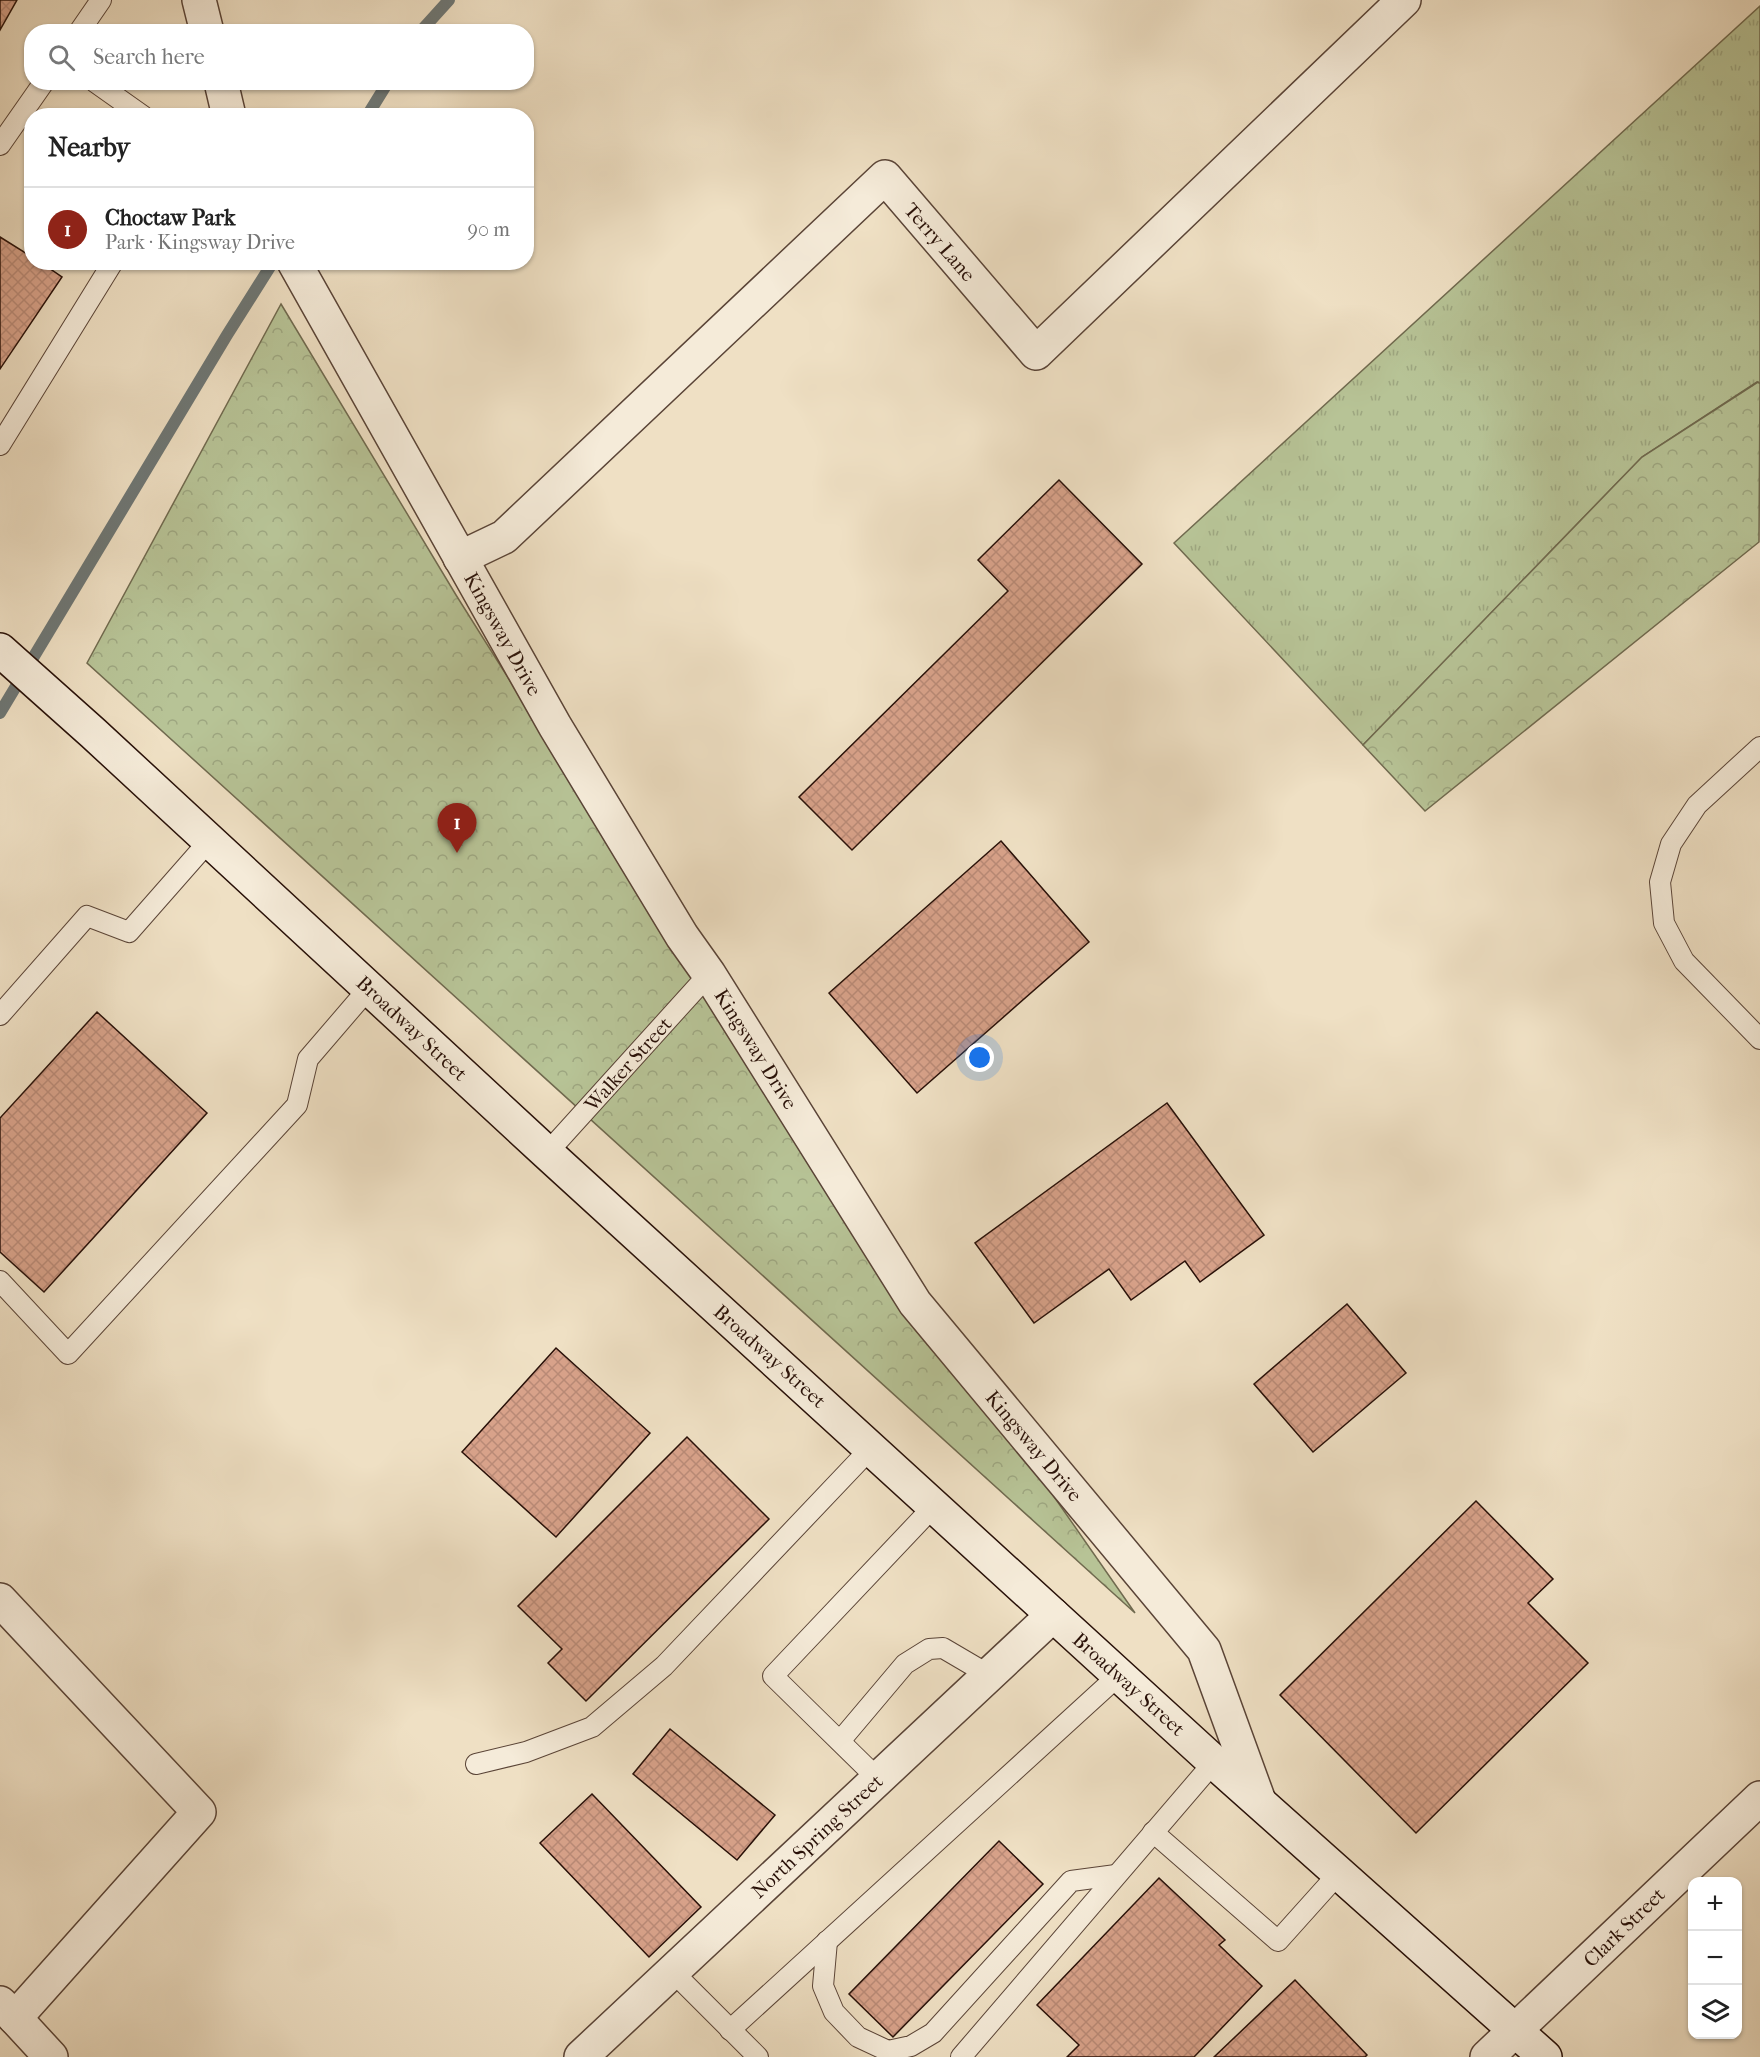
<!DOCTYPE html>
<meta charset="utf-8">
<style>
:root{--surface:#fff;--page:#f6f6f6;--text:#222;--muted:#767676;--line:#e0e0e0;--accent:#8f2418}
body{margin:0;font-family:"IM FELL French Canon",serif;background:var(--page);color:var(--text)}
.controls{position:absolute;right:18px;bottom:18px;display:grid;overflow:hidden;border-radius:12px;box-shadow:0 2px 4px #0004}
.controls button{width:54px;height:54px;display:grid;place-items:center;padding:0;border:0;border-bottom:2px solid var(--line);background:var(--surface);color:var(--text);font:30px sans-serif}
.you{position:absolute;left:980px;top:1058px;width:21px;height:21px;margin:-15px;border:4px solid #fff;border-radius:50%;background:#1a73e8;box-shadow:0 0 0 9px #1a73e833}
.badge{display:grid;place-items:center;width:39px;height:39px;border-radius:50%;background:var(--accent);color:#fff;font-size:20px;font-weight:700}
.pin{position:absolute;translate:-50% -50px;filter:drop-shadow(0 2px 3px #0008)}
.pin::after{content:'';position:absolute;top:32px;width:21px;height:18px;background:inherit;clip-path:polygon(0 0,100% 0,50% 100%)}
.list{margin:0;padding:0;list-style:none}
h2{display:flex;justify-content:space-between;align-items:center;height:78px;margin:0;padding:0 24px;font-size:26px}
h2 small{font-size:20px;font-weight:400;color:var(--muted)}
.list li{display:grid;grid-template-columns:39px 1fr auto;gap:18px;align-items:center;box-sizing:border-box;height:84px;padding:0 24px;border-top:2px solid var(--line)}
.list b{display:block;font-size:22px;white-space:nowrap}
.list p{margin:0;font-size:20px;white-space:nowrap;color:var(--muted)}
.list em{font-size:20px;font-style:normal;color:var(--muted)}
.icon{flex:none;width:33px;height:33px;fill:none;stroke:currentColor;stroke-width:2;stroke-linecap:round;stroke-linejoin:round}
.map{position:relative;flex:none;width:1760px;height:2057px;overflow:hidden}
.search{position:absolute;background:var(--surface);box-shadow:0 2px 4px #0004;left:24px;top:24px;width:510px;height:66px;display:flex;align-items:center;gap:15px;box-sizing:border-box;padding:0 21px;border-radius:24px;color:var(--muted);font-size:22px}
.panel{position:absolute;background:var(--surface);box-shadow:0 2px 4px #0004;left:24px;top:108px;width:510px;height:162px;border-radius:24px}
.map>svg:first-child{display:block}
</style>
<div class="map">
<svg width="1760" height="2057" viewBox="0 0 1760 2057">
<defs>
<pattern id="grass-tufts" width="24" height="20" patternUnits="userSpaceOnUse" patternTransform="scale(1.5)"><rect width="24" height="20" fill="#b7c396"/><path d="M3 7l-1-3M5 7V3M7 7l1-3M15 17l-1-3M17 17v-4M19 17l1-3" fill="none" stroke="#9da680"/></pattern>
<pattern id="forest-crowns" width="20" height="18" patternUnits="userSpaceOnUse" patternTransform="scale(1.5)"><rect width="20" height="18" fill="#b7c396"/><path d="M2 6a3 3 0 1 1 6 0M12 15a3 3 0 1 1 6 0" fill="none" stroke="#9da680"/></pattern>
<pattern id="building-cross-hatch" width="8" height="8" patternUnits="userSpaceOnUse" patternTransform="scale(1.5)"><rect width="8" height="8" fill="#d8a28a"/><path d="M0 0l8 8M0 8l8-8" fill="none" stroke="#b98a76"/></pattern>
</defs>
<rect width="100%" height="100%" fill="#efe0c4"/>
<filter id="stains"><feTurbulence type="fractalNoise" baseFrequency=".00333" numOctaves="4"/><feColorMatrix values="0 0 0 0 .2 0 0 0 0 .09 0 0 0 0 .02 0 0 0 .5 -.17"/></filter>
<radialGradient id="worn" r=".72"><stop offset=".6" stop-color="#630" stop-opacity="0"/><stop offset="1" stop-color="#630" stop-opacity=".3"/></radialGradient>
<path fill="url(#grass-tufts)" stroke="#706a4f" stroke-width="1.5" d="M1760,6V384L1757,382L1642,457L1363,745L1174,543Z"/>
<g fill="url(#forest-crowns)" stroke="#706a4f" stroke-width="1.5">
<path d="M281,304L456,595L738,1043L1135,1613L87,663Z"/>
<path d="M1758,382L1760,384L1759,542L1425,811L1363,745L1642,457Z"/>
</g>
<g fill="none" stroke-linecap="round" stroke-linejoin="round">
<g stroke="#6e7775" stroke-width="12">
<path d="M420,32L449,0"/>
<path d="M367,116L388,82"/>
<path d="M0,713L227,335L273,262"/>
</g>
</g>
<g fill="url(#building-cross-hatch)" stroke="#281008" stroke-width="1.5">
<path d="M0,0H17L0,30Z"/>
<path d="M0,237L32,257V262H40L62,277L0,369Z"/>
<path d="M1059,480L1142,564L852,850L799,797L1008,591L978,560Z"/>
<path d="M1001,841L1089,942L917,1093L829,993Z"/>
<path d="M97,1012L207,1113L44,1292L0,1252V1118Z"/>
<path d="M1167,1103L1264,1235L1200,1282L1185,1261L1131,1300L1109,1269L1034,1323L975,1243Z"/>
<path d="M1347,1304L1406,1373L1313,1452L1254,1384Z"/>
<path d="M556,1348L650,1433L556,1537L462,1452Z"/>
<path d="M687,1437L769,1519L586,1701L548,1663L562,1649L518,1606Z"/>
<path d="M1476,1501L1553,1579L1528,1603L1588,1663L1416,1833L1280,1695Z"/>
<path d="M670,1729L775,1815L737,1860L633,1774Z"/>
<path d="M592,1794L701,1907L649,1957L540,1843Z"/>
<path d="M999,1841L1043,1884L893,2037L849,1994Z"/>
<path d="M1159,1878L1225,1940L1219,1945L1262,1986L1194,2057H1067L1079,2045L1037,2005Z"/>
<path d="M1295,1980L1367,2055L1365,2057H1214Z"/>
</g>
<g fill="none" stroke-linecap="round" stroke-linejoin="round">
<g stroke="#5a4437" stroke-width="22">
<g id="lane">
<path d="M79,32L101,0"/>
<path d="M95,82L143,116"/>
<path d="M0,145L44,82"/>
<path d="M0,445L113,262"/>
<path d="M1760,747L1697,805L1671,844L1660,882L1664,923L1684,961L1760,1039"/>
<path d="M0,1015L87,916L129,932L209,841"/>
<path d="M547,1153L709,974"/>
<path d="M0,1281L68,1354L297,1105L308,1059L369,988"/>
<path d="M840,1741L905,1664L929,1649L943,1648L989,1675"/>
<path d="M476,1764L526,1752L592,1727L664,1666L871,1448"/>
<path d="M878,1779L773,1676L934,1506"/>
<path d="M1153,1832L1278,1941L1339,1873"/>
<path d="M827,1941L823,1986L834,2012L858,2037L888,2051L911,2046L933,2033L1071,1881L1116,1875"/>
<path d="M673,1972L758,2057"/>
<path d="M730,2030L1119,1675"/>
<path d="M961,2057L1214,1762"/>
</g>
</g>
<g stroke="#5a4437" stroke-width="36">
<g id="street">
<path d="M199,0L207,32"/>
<path d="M221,82L229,116"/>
<path d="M294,262L555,726L682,936L709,974L915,1303L1204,1650L1259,1801"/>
<path d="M460,558L504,537L885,177L1036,353L1404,0"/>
<path d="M0,1600L199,1812L15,2018L0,2003"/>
<path d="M15,2018L51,2057"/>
<path d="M581,2057L1053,1615"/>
<path d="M1487,2057L1760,1798"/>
</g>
</g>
<g stroke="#281008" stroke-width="36">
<path id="secondary" d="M0,650L93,733L547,1153L1214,1762L1545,2057"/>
</g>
<use href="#lane" stroke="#f5ebd9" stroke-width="20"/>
<use href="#street" stroke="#f5ebd9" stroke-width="33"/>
<use href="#secondary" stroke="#f5ebd9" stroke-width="33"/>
</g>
<g text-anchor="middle" stroke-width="4.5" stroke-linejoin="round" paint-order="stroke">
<g font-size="20" fill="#281008" stroke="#f5ebd9">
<text transform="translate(940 242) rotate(49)" y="7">Terry Lane</text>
<text transform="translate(503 634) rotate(61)" y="7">Kingsway Drive</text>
<text transform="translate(412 1028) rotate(43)" y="7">Broadway Street</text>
<text transform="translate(756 1049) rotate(58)" y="7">Kingsway Drive</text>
<text transform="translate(628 1064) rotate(-48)" y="7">Walker Street</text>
<text transform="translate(770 1356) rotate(42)" y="7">Broadway Street</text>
<text transform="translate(1034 1446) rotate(50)" y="7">Kingsway Drive</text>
<text transform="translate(1129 1684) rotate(42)" y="7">Broadway Street</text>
<text transform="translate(817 1836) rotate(-43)" y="7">North Spring Street</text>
<text transform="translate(1624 1927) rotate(-44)" y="7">Clark Street</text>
</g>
</g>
<rect width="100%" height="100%" filter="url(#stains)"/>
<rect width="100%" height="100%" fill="url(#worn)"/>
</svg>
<div class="controls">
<button>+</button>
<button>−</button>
<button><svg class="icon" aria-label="layers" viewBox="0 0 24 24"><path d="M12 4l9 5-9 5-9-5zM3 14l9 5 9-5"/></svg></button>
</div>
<div class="you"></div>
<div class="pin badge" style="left:457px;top:853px">1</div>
<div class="search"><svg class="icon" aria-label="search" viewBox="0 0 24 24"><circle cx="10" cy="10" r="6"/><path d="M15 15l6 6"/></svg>Search here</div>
<section class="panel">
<h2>Nearby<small></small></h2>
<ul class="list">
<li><span class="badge">1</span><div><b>Choctaw Park</b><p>Park · Kingsway Drive</p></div><em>90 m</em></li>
</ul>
</section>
</div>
